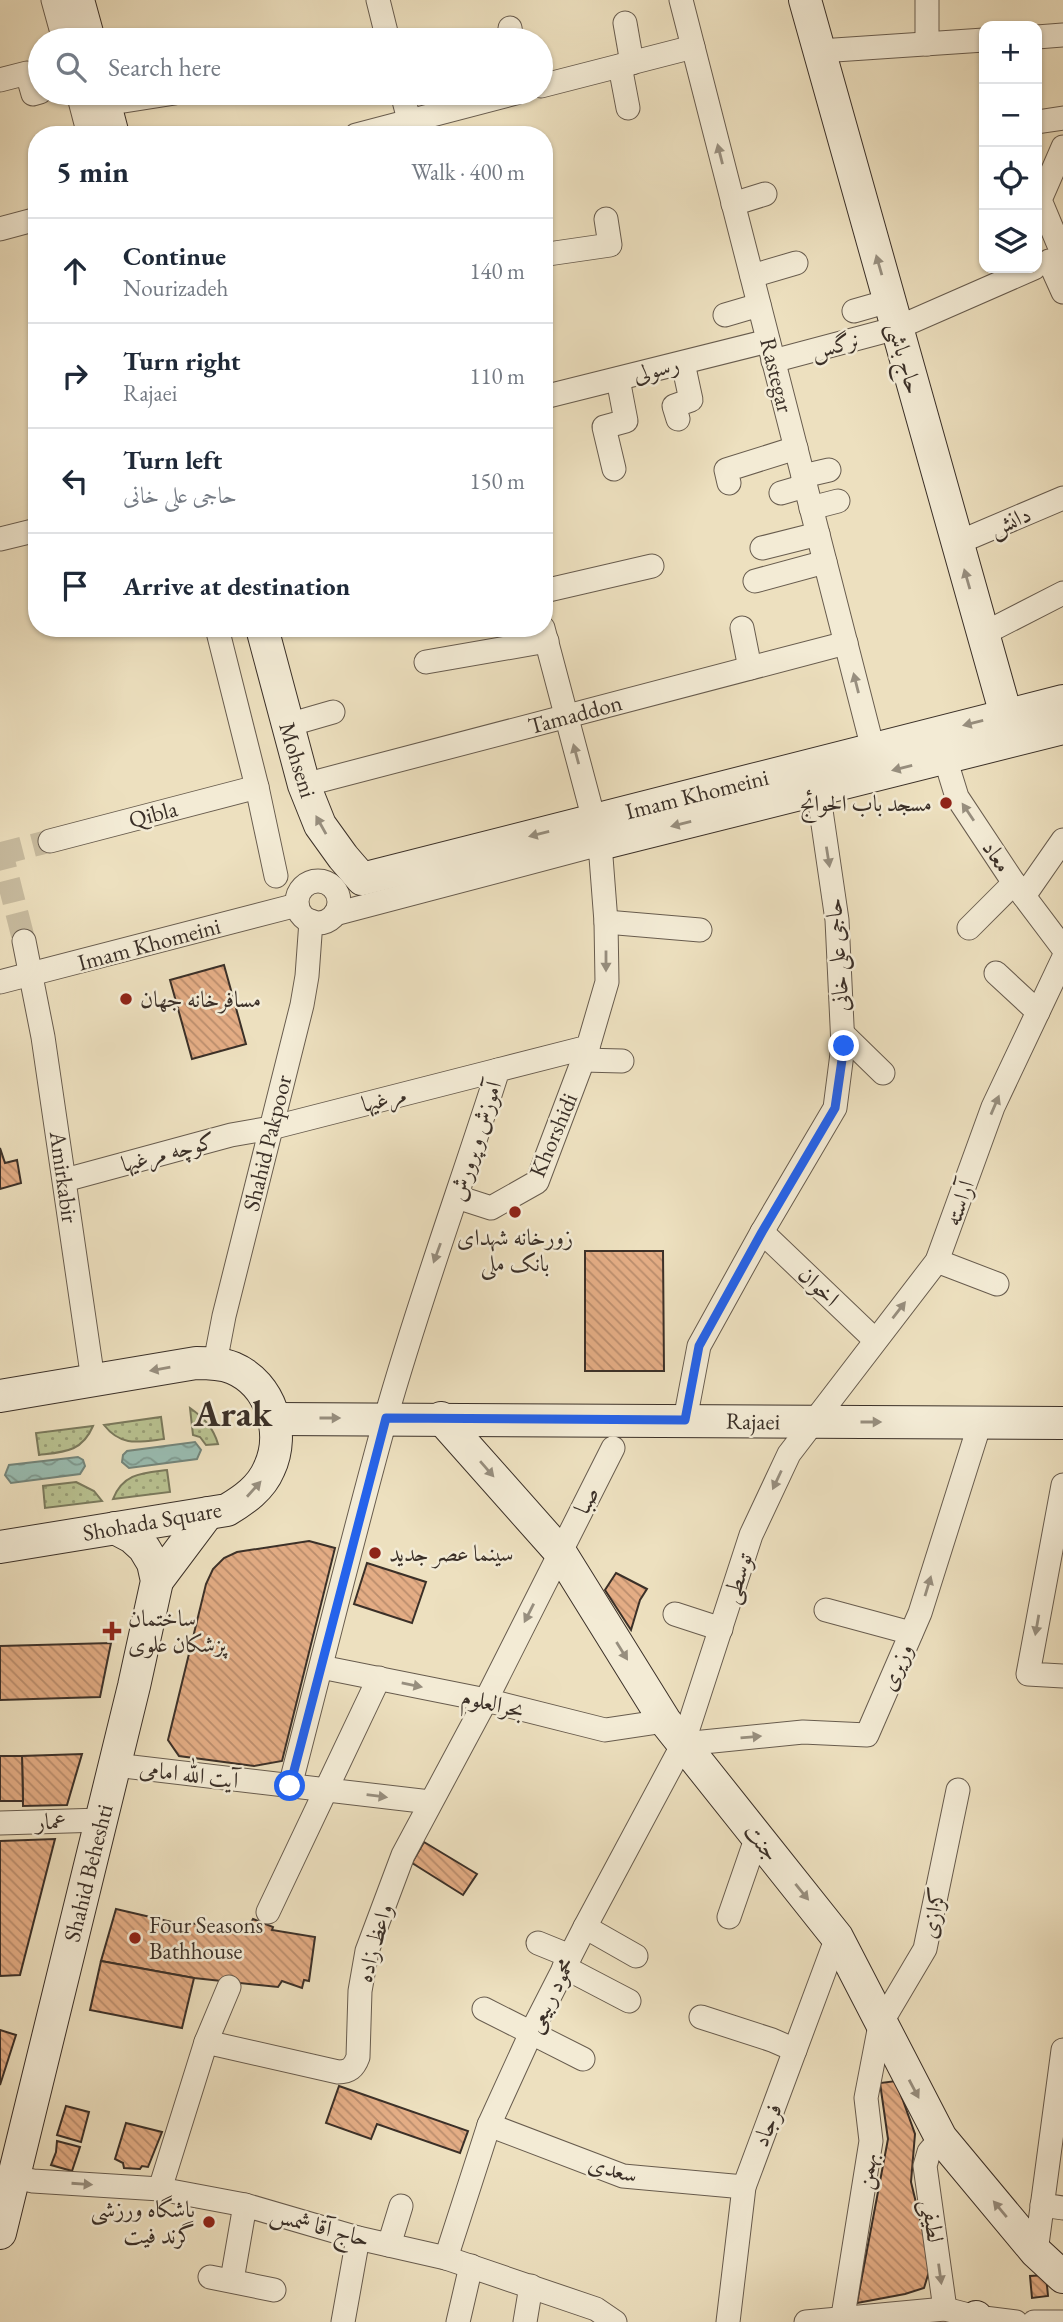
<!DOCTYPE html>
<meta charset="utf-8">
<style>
:root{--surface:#fff;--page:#f6f6f7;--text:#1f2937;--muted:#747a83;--line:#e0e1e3}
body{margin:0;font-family:"EB Garamond",Amiri,serif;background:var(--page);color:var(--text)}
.controls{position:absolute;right:21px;top:21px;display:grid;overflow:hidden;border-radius:14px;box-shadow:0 2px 5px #0004}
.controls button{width:63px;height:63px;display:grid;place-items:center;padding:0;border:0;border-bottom:2px solid var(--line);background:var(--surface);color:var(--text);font:35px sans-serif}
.stop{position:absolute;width:21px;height:21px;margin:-16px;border:5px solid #2563eb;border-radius:50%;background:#fff}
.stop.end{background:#2563eb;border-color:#fff;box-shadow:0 2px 7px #0008}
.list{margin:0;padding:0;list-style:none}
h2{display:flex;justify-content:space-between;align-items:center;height:91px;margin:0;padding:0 28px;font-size:30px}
h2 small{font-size:23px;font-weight:400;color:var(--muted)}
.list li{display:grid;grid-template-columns:46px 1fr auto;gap:21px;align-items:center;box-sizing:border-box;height:105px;padding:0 28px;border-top:2px solid var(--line)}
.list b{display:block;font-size:26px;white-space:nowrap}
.list p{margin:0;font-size:23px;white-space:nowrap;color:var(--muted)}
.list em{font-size:23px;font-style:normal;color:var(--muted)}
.icon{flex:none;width:38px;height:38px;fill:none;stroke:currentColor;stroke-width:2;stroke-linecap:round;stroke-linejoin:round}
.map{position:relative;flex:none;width:1063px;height:2322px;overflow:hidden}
.search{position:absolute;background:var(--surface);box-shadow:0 2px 5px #0004;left:28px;top:28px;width:525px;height:77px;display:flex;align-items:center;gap:18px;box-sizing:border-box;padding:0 24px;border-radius:38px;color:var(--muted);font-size:26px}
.panel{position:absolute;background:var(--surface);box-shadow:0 2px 5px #0004;left:28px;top:126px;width:525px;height:511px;border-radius:28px}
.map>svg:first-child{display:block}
</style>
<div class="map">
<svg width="1063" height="2322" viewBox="0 0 1063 2322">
<defs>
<pattern id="grass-dots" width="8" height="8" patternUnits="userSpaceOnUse" patternTransform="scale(1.75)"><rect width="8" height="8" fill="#b9c291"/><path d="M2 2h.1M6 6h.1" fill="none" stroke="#989e76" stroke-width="1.8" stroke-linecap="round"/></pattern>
<pattern id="water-waves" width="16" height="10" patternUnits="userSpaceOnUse" patternTransform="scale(1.75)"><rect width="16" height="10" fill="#99bdb2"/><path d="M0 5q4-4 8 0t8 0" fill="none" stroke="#7e9a91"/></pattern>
<pattern id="building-back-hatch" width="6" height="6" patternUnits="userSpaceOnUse" patternTransform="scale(1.75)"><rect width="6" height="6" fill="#e4ad85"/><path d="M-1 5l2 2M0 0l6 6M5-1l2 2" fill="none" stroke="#ba8d6d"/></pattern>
</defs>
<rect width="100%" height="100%" fill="#ede0bf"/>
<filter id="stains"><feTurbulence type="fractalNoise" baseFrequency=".00286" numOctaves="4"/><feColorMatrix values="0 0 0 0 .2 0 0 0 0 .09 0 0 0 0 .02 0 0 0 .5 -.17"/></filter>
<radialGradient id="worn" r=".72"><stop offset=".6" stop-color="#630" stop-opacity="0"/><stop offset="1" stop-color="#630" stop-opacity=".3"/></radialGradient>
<g fill="url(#grass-dots)" stroke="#7a795c" stroke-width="2">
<path d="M190,1408C204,1418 213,1427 218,1444L206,1445L200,1437L193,1435Z"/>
<path d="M161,1417L164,1439C139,1442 121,1447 104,1425Z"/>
<path d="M93,1426C82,1452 64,1452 39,1455L36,1433Z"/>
<path d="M167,1470L170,1492L113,1499C123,1473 143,1473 167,1470Z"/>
<path d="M76,1482L94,1491L102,1501L45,1508L43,1486Z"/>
</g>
<g fill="url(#water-waves)" stroke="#73857b" stroke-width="2">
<path d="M195,1442L201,1450L197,1459L129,1468L122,1462L123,1455L127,1451Z"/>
<path d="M78,1457L83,1460L85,1466L80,1474L11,1483L5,1475L9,1465Z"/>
</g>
<g fill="url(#building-back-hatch)" stroke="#3b3028" stroke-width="2">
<path d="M224,965L246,1044L192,1059L170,980Z"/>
<path d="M0,1148L5,1163L17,1160L21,1183L0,1189Z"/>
<path d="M585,1251H663L664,1371H585Z"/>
<path d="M309,1541L335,1548L282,1761L254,1766L179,1756L168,1740L206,1584L213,1569L224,1558L237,1552Z"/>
<path d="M367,1563L426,1582L412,1623L354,1604Z"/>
<path d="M616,1573L647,1589L640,1600L631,1630L605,1590Z"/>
<path d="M111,1643L100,1697L0,1700V1646Z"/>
<path d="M82,1754L67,1805L23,1806L22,1756Z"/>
<path d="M0,1756H22L23,1801H0Z"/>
<path d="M55,1839L20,1975L0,1976V1841Z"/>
<path d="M424,1842L477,1874L463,1895L412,1863Z"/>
<path d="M116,1909L176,1923L225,1925L245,1933L253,1919L273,1927L272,1930L315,1937L309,1981L304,1980L302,1988L282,1981L278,1987L194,1978L101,1961Z"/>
<path d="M101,1961L194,1978L182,2028L90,2010Z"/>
<path d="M0,2030L16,2035L0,2085Z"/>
<path d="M896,2081L915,2134L911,2182L931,2265L924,2288L905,2294L857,2303L888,2139L880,2083Z"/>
<path d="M339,2086L468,2131L460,2153L377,2124L371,2139L326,2123Z"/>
<path d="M66,2106L89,2112L81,2142L57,2135Z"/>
<path d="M126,2123L162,2132L148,2167L142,2166L140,2169L124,2168L123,2163L115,2159Z"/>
<path d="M57,2141L80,2147L72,2171L51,2165L56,2152Z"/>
<path d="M1046,2275L1048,2296L1032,2298L1030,2276Z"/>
</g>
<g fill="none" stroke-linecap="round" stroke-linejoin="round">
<g stroke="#c9bda1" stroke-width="23" stroke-dasharray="23 11" stroke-linecap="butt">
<path d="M0,847L24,941"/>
<path d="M0,854L50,841"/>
</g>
<g stroke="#685c4e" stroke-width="25">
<g id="street">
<path d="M53,0L64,40"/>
<path d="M378,0L388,40"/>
<path d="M681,0L873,749"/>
<path d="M625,23L632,63"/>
<path d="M510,28L512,40"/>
<path d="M1037,37L1063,35"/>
<path d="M927,44V0"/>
<path d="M820,51L984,40"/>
<path d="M620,66L628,108"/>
<path d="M0,80L27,73L33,94L40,92"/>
<path d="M541,86L693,47"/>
<path d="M78,93L89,135"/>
<path d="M402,93L413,135"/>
<path d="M105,104L175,93"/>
<path d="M1037,122L1063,118"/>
<path d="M356,135L516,93"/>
<path d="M733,204L765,194"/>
<path d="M0,229L37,219"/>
<path d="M544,253L548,254L610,245L606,219"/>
<path d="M1063,255L1040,200L1063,147"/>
<path d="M1049,261L1063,292"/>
<path d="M752,276L796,263"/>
<path d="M854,311L889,301"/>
<path d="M725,315L759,305"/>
<path d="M773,361L897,328L1034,268"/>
<path d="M544,397L768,341"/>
<path d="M678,419L674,406L691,400L683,363"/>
<path d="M614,469L604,427L626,421L618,379"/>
<path d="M803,476L829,470"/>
<path d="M729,483L726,470L796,448"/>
<path d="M781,493L805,486"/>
<path d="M811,508L838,501"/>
<path d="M0,539L37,530"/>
<path d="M957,543L1063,498"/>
<path d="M762,548L818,534"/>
<path d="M755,581L825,562"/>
<path d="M544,591L652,566"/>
<path d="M217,628L257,787L276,876"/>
<path d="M543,628L594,820"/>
<path d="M742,628L750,668"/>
<path d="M983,634L1063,593"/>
<path d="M426,662L547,641"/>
<path d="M288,725L333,712"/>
<path d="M945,758L957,797L1014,883L1063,948"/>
<path d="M304,785L846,643"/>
<path d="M50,841L257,787"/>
<circle cx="318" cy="902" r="21"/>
<path d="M1024,896L1063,840"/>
<path d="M606,922L700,930"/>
<path d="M969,928L1014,883"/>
<path d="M24,941L43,1037L93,1380"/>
<path d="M996,973L1038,1012"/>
<path d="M0,982L297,905"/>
<path d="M843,1034L883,1073"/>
<path d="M583,1060L622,1061"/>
<path d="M65,1180L231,1135L271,1128L498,1070"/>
<path d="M457,1197L491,1208L537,1182L588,1047"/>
<path d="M762,1232L875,1340"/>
<path d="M937,1261L997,1284"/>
<path d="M215,1363L224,1316L302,1005L307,976L311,921"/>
<path d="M685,1420L699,1346L762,1232L835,1108L843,1046L837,920L818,790"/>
<path d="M1063,1485L1028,1674L1063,1676"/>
<path d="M826,1610L911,1633"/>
<path d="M675,1614L721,1629"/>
<path d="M321,1667L486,1700L605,1730L665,1721"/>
<path d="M683,1744L803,1732L867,1735L920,1613L980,1423"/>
<path d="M115,1765L430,1802"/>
<path d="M290,1786C322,1663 352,1540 386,1417C419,1300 461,1186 498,1070L588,1047L607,982L606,922L600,844L335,914"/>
<path d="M0,1823L102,1820"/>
<path d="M268,1912L379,1678"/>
<path d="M729,1917L757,1836"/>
<path d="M585,1927L636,1956"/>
<path d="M538,1943L570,1956"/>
<path d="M564,1967L629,2001"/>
<path d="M484,2009L583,2059"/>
<path d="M701,2017L772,2040L795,2050"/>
<path d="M206,2042L229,1987"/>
<path d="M489,2125L623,2176L744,2187"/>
<path d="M941,2138L929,2152L925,2166L945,2309"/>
<path d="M14,2177L33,2181L160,2189L245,2205L358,2238L446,2258L596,2309L615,2322"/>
<path d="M160,2189L206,2042L338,2072C349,2072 354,2068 358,2057L360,1991L367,1951L403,1855L486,1700L613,1448"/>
<path d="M1042,2205L1063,2208"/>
<path d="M389,2245L401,2206"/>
<path d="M1036,2252L1063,2050"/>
<path d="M446,2258L489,2125L531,2033L585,1927L683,1744L751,1535L789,1454L937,1261L993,1107L1063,959"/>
<path d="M210,2277L274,2290"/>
<path d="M232,2280L245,2205"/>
<path d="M343,2322L358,2238"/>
<path d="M458,2322L471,2266"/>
<path d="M525,2322L531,2286"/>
<path d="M728,2322L744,2187L837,1937"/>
<path d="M806,2322L945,2309L976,2317L1016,2322"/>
<path d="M842,2322L871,2141L866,2098L880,2025L925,1949L958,1790"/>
<path d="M1034,2322H1062"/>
</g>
</g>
<g stroke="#3b3028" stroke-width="34">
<g id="secondary">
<path d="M78,0L89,40"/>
<path d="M805,0L1006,715"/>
<path d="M102,93L113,135"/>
<path d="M262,628L304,785L320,825L343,857L362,879L1063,701"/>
<path d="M600,844L1063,728"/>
<path d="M0,1396L196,1363C208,1363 221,1363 233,1368C271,1384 286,1433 269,1469C261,1488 244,1500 227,1510L0,1547"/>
<path d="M441,1418L560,1552L665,1721L837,1937L941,2138L1036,2252L1063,2277"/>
<path d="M274,1419L1063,1423"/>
<path d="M157,1581L208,1513"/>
<path d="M0,2233L134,1686L157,1581L153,1563L144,1548L132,1537L115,1528"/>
<path d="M975,2322L976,2317"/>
</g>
</g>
<use href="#street" stroke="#f3ebd5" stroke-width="23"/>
<use href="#secondary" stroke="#f3ebd5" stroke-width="32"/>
</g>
<defs><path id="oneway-solid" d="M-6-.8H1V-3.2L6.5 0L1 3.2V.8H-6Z" transform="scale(1.75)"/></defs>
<g fill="#978e7e">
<use href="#oneway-solid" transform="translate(720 154) rotate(-104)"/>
<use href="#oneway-solid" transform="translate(879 265) rotate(-106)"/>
<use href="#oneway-solid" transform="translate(967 579) rotate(-106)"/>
<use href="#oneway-solid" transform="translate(856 683) rotate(-104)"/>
<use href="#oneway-solid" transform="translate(973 723) rotate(166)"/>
<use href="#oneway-solid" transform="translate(576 754) rotate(-105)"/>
<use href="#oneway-solid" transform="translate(902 768) rotate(166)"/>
<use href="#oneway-solid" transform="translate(968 812) rotate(-124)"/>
<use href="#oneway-solid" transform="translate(681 824) rotate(166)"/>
<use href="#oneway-solid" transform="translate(321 825) rotate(-119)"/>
<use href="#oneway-solid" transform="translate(539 834) rotate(166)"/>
<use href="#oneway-solid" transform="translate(828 857) rotate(81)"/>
<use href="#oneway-solid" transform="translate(606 961) rotate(90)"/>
<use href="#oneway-solid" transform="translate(995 1105) rotate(-67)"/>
<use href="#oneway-solid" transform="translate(437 1253) rotate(110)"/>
<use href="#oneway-solid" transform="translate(899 1310) rotate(-52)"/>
<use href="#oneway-solid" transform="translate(160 1369) rotate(170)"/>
<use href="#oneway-solid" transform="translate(330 1418)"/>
<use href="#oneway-solid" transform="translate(871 1422)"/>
<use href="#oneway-solid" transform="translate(487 1469) rotate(49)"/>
<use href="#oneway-solid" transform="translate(777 1480) rotate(115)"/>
<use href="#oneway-solid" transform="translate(254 1489) rotate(-48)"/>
<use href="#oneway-solid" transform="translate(928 1586) rotate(-73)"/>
<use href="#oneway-solid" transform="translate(529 1613) rotate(117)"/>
<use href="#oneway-solid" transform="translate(1037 1625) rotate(100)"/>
<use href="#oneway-solid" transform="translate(622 1651) rotate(58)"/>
<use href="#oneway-solid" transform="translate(412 1685) rotate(11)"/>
<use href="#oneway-solid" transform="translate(751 1737) rotate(-5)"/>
<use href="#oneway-solid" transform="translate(377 1796) rotate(7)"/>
<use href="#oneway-solid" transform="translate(802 1892) rotate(51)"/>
<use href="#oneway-solid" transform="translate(914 2089) rotate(62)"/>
<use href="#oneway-solid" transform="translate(82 2184) rotate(4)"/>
<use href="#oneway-solid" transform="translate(1000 2209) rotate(-130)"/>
<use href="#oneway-solid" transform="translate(940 2274) rotate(82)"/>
</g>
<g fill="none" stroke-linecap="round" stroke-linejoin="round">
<path stroke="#2563eb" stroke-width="9" d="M290,1786L386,1418L685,1420L699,1346L762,1232L835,1108L844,1046"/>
</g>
<g fill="#8f2418" stroke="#f3ebd5" stroke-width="2.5">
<circle cx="946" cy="803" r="7"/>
<circle cx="126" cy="999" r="7"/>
<circle cx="515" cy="1212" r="7"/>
<circle cx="375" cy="1553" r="7"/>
<path d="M108.5 1620.5h7v7h7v7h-7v7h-7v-7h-7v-7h7z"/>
<circle cx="135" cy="1938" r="7"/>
<circle cx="209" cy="2222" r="7"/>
</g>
<g text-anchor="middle" stroke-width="5" stroke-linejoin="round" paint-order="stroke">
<g font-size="23" fill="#3b3028" stroke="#f3ebd5">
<text transform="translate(835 345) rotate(-15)" y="8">نرگس</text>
<text transform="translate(905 358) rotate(74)" y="8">حاج باشی</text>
<text transform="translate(656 369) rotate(-14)" y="8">رسولی</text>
<text transform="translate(777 375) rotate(76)" y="8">Rastegar</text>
<text transform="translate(1010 521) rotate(-23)" y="8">دانش</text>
<text transform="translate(575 714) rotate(-15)" y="8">Tamaddon</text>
<text transform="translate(298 760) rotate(73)" y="8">Mohseni</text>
<text transform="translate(697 794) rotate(-14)" y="8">Imam Khomeini</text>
<text transform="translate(153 814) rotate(-15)" y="8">Qibla</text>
<text transform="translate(997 856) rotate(56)" y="8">معاد</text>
<text transform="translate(149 944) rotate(-15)" y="8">Imam Khomeini</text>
<text transform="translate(837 955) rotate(-94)" y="8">حاجی علی خانی</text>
<text transform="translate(384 1099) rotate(-14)" y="8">مرغیها</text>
<text transform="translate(553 1135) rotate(-67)" y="8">Khorshidi</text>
<text transform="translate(475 1141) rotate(-72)" y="8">آموزش و پرورش</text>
<text transform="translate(267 1143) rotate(-76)" y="8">Shahid Pakpoor</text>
<text transform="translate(168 1152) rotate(-15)" y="8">کوچه مرغیها</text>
<text transform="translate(64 1177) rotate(82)" y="8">Amirkabir</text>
<text transform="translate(959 1203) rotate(-70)" y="8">آراسته</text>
<text transform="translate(819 1286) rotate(44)" y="8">اخوان</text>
<text transform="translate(753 1421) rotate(1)" y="8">Rajaei</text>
<text transform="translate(586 1500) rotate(-63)" y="8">صبا</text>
<text transform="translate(152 1521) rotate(-10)" y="8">Shohada Square</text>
<text transform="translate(737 1578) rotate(-72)" y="8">توسطی</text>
<text transform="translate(896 1667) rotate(-66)" y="8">وزیری</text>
<text transform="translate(493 1703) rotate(13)" y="8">بحرالعلوم</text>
<text transform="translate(189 1774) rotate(7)" y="8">آیت الله امامی</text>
<text transform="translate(51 1821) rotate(-2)" y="8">عمار</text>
<text transform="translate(762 1842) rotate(51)" y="8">جنت</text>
<text transform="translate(88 1873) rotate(-76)" y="8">Shahid Beheshti</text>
<text transform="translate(933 1913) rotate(-78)" y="8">کزازی</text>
<text transform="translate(374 1943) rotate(-74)" y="8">واعظ زاده</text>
<text transform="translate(550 1995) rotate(-63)" y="8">محمود ربیعی</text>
<text transform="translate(767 2125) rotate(-69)" y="8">فرجاد</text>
<text transform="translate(613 2169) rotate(15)" y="8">سعدی</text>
<text transform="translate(866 2171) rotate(-81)" y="8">بهمن</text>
<text transform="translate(933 2221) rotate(82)" y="8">لطیفی</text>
<text transform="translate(320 2226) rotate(15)" y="8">حاج آقا شمس</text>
</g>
<g font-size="23" fill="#3b3028" stroke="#f3ebd5" text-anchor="start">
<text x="932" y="811" text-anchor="end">مسجد باب الحوائج</text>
<text x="140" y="1007">مسافرخانه جهان</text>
<text x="515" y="1245" text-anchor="middle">زورخانه شهدای<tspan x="515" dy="26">بانک ملی</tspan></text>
<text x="389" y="1561">سینما عصر جدید</text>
<text x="128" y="1626">ساختمان<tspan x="128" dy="26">پزشکان علوی</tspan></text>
<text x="149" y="1933">Four Seasons<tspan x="149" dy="26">Bathhouse</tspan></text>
<text x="195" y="2217" text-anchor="end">باشگاه ورزشی<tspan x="195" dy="26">گرند فیت</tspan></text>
</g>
<g font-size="37" font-weight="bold" fill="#3b3028" stroke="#f3ebd5">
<text x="233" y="1426">Arak</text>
</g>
</g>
<rect width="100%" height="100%" filter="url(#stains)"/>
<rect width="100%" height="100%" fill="url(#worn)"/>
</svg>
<div class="controls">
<button>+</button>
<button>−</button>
<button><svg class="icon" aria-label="locate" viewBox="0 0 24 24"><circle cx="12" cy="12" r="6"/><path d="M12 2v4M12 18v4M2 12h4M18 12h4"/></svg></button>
<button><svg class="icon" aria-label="layers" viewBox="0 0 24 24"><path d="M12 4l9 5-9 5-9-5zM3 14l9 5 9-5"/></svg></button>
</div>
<div class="stop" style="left:290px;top:1786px"></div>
<div class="stop end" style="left:844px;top:1046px"></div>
<div class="search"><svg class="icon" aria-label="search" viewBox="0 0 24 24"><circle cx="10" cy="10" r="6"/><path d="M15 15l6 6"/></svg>Search here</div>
<section class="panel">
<h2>5 min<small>Walk · 400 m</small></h2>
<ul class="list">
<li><svg class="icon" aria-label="ahead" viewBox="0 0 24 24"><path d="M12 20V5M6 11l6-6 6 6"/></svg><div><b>Continue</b><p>Nourizadeh</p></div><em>140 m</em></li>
<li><svg class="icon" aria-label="right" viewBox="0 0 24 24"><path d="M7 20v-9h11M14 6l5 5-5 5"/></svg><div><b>Turn right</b><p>Rajaei</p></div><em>110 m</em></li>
<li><svg class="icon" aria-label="left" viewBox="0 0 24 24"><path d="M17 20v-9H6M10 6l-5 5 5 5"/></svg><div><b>Turn left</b><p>حاجی علی خانی</p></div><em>150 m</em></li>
<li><svg class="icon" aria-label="arrive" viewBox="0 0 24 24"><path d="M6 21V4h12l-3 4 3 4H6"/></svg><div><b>Arrive at destination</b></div></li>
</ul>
</section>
</div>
